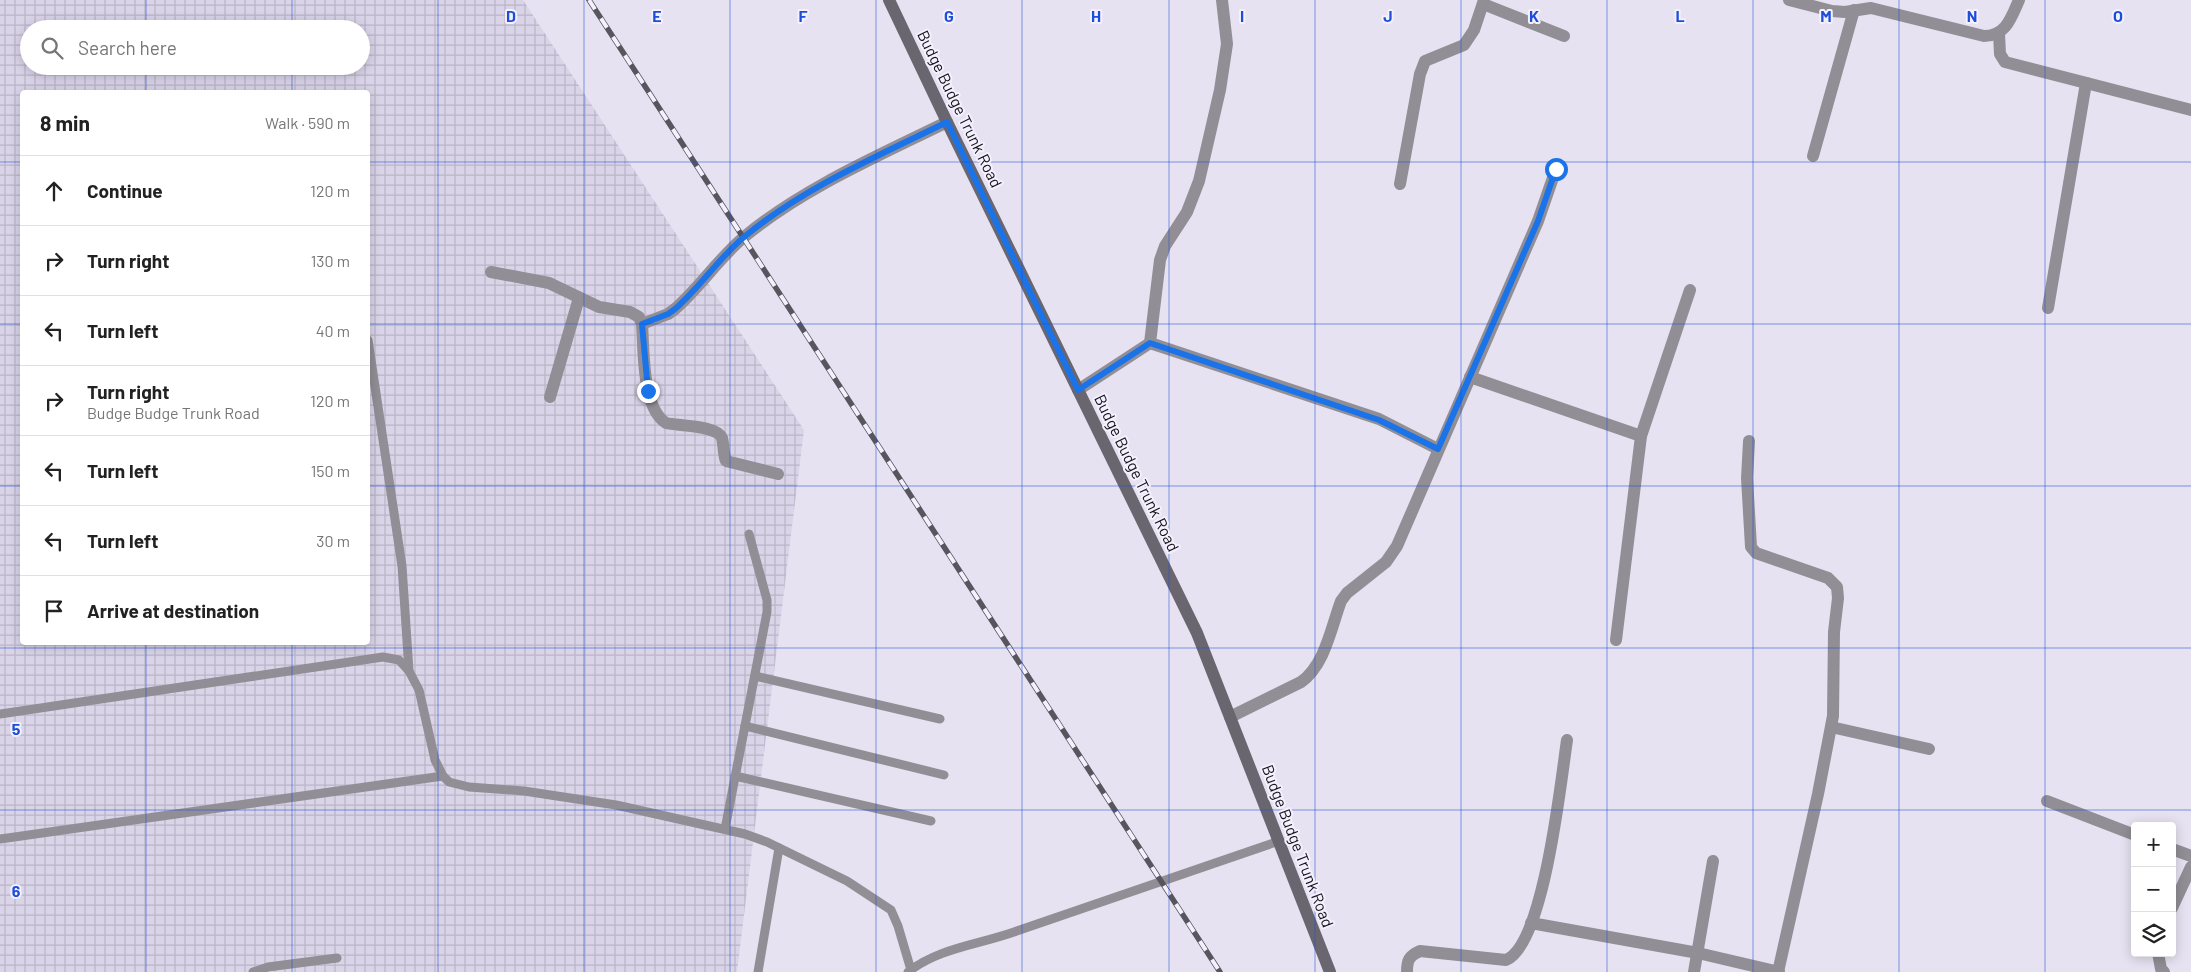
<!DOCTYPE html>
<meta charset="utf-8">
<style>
:root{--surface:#fff;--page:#f2f2f2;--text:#222;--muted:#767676;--line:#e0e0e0}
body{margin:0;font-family:Barlow,sans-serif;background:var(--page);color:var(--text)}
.controls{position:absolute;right:15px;bottom:15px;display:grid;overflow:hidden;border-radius:5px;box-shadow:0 2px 12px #0003}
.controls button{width:45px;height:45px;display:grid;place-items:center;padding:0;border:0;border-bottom:1px solid var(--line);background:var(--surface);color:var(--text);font:25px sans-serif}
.stop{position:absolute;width:15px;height:15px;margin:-11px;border:4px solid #1a73e8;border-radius:50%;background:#fff}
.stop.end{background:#1a73e8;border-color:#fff;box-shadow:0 1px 5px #0008}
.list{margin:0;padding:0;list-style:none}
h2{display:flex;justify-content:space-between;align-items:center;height:65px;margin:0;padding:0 20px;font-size:21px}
h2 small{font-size:16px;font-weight:400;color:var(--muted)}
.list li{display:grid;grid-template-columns:32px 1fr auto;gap:15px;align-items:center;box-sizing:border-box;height:70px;padding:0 20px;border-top:1px solid var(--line)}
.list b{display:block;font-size:19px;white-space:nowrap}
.list p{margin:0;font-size:16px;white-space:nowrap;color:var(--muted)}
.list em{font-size:16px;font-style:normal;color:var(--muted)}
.icon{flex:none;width:28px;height:28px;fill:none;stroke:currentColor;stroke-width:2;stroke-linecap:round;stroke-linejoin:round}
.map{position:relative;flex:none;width:2191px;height:972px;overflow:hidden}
.search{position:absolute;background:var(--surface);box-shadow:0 2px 12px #0003;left:20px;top:20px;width:350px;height:55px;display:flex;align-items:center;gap:12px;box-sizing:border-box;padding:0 18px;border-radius:28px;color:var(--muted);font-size:19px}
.panel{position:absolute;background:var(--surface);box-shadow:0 2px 12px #0003;left:20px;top:90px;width:350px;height:555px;border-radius:5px}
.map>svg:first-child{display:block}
</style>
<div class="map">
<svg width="2191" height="972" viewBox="0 0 2191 972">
<defs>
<pattern id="industrial-grid" width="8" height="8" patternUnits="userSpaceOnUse" patternTransform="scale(1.25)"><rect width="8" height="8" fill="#dad4e9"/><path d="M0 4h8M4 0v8" fill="none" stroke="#bab5c7"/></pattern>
</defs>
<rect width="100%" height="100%" fill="#e6e2f1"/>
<path fill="url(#industrial-grid)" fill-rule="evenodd" d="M0,0H523L804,430L737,972H0ZM29,29H361V66H29ZM22,92H368V642H22Z"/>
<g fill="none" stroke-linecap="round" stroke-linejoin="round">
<g stroke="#918f95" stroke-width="9">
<path d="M368,340L402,566L409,671"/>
<path d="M755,676L940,719"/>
<path d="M0,714L383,657L399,660L409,671L419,690L435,760L443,776L449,782L469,787L524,791L616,805L745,834L767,842L847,881L891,910L898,926L911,970"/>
<path d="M745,726L944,775"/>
<path d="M735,776L931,821"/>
<path d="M725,829L767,612V600L749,534"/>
<path d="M0,839L443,776"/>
<path d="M253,972L268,967L337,958"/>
<path d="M758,972L779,848"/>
<path d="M908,972C939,948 977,945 1014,932C1102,902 1190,871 1279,841"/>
</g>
<g stroke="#918f95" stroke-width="12">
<path d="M1222,0L1227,44L1220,90L1199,181L1187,212L1165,246L1160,260L1150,343L1379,419L1438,449"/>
<path d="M1789,0L1832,11L1845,12L1871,8L1984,36C2006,36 2011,18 2019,0"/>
<path d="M1483,4L1564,36"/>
<path d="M1999,34L2000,54L2005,62L2191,110"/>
<path d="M1813,156L1854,10"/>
<path d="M1400,184L1420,74L1425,61L1464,45L1474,30L1484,0"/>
<path d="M491,272L549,283L599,307L630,312L639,317L642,324C644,351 642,408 666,423C678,426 717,425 722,438C724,445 723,454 726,461L778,474"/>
<path d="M2048,308L2086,83"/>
<path d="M642,324L668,314L675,309C700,287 719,258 744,237C803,188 878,156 947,122"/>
<path d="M1470,377L1641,436"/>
<path d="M1078,390L1150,343"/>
<path d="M550,397L579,298"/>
<path d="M1749,441L1747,478L1751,547L1756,553L1828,578L1837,587L1838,598L1834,632L1833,716L1818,794L1778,972"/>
<path d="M1616,640L1641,436L1690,290"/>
<path d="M1230,717L1301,682C1325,665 1331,628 1341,601L1347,593L1386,562L1397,546L1538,221L1556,169"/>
<path d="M1831,727L1929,749"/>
<path d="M2047,801L2135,835"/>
<path d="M2172,849L2191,856"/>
<path d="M2172,908L2191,867"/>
<path d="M1531,923L1698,953L1779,972"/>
<path d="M2158,953L2161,969L2164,972"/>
<path d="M1407,972C1407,960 1409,956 1420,951L1506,960C1544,945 1561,780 1567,740"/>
<path d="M1694,972L1713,861"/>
</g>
<path stroke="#69666f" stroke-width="12" d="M889,0L947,122L1197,633L1330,972"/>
<g stroke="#57555d" stroke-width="5.5">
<path id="rail" d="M589,0L1220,972"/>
</g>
<use href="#rail" stroke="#f4f0fe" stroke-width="4" stroke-dasharray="11" stroke-linecap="butt"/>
</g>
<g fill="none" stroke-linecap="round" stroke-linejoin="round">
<path stroke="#1a73e8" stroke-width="6" d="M648,391L642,324L668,314L675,309C700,287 719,258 744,237C803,188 878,156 947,122L1078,390L1150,343L1379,420L1438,449L1538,221L1556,169"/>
</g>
<path fill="none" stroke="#1d4ed8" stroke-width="1" stroke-opacity="0.55" d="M146,0V29M292,0V29M438,0V972M584,0V972M730,0V972M876,0V972M1022,0V972M1169,0V972M1315,0V972M1461,0V972M1607,0V972M1753,0V972M1899,0V972M2045,0V972M146,66V92M292,66V92M0,162H22M368,162H2191M0,324H22M368,324H2191M0,486H22M368,486H2191M146,642V972M292,642V972M0,648H2191M0,810H2191"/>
<g text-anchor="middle" stroke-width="4" stroke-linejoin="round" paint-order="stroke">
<g font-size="16" fill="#131217" stroke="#f4f0fe">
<text transform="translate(960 109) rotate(64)" y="6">Budge Budge Trunk Road</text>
<text transform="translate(1137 473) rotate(64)" y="6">Budge Budge Trunk Road</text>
<text transform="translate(1298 846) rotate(69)" y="6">Budge Budge Trunk Road</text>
</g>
</g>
<g font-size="16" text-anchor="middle" font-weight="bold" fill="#1d4ed8" stroke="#f4f0fe" stroke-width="4" stroke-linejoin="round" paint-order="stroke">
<text x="511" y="22">D</text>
<text x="657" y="22">E</text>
<text x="803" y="22">F</text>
<text x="949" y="22">G</text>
<text x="1096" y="22">H</text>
<text x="1242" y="22">I</text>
<text x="1388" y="22">J</text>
<text x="1534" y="22">K</text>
<text x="1680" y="22">L</text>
<text x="1826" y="22">M</text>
<text x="1972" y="22">N</text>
<text x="2118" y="22">O</text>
<text x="16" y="735">5</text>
<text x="16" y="897">6</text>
</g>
</svg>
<div class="controls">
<button>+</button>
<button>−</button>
<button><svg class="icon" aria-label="layers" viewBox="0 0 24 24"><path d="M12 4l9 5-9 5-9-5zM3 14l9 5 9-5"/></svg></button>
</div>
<div class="stop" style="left:1556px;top:169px"></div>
<div class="stop end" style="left:648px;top:391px"></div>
<div class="search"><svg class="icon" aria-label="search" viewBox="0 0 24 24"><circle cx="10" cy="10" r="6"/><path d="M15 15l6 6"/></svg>Search here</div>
<section class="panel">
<h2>8 min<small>Walk · 590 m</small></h2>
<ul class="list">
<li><svg class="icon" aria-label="ahead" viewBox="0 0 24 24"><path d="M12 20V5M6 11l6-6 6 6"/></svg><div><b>Continue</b></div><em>120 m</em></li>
<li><svg class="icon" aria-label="right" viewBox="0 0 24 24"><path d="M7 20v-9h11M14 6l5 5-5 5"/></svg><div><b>Turn right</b></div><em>130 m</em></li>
<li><svg class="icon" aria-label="left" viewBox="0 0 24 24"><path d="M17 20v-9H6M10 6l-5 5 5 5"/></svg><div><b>Turn left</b></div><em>40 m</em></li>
<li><svg class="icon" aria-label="right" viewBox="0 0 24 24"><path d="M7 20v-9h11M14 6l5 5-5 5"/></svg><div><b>Turn right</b><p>Budge Budge Trunk Road</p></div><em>120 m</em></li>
<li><svg class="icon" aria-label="left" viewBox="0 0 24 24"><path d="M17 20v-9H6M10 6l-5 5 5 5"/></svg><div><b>Turn left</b></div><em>150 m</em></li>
<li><svg class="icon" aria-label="left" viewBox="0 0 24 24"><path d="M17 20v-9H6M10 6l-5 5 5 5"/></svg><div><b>Turn left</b></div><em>30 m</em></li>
<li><svg class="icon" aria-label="arrive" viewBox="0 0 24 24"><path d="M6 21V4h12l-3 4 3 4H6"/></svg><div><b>Arrive at destination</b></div></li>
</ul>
</section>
</div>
